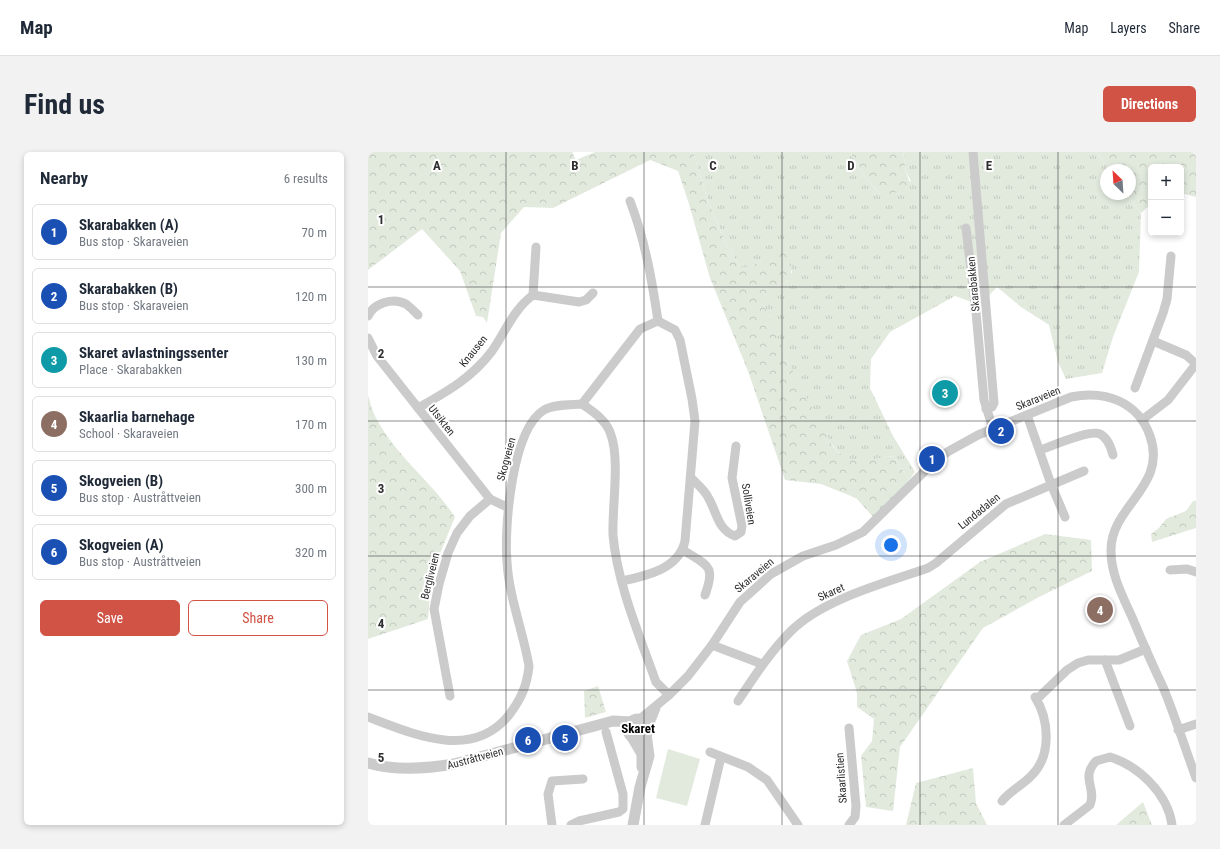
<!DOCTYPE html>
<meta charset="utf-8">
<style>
:root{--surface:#fff;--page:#f2f2f3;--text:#1f2937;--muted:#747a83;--line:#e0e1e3;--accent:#d15345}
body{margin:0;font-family:"Roboto Condensed",sans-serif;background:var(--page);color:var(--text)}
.controls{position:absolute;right:12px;top:12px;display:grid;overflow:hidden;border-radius:6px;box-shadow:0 2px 6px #0003}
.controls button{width:36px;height:36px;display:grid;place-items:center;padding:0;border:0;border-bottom:1px solid var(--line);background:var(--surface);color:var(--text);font:20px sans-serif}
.compass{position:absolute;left:732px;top:12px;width:36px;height:36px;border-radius:50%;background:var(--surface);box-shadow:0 2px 6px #0003;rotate:335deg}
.you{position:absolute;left:523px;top:393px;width:14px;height:14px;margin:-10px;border:3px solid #fff;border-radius:50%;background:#1a73e8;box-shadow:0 0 0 6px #1a73e833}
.badge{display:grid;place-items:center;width:26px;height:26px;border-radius:50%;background:var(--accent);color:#fff;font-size:13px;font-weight:700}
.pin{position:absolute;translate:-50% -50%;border:2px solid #fff;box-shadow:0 1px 4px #0006}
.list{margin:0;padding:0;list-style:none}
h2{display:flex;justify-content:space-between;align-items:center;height:52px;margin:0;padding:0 16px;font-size:17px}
h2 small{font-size:13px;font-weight:400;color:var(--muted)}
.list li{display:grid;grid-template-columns:26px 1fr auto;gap:12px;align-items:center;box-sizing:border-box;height:56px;margin:0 8px 8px;padding:0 8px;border:1px solid var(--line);border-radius:6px}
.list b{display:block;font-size:15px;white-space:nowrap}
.list p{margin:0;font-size:13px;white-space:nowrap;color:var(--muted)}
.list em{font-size:13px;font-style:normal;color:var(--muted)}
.actions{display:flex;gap:8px;padding:12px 16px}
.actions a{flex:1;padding:9px 0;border:1px solid var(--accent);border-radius:6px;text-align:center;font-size:14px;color:var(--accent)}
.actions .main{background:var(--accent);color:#fff}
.map{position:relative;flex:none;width:828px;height:673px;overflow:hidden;border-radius:6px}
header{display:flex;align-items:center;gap:24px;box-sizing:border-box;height:56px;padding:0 20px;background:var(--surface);border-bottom:1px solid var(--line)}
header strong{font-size:19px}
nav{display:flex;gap:22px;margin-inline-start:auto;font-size:14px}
.intro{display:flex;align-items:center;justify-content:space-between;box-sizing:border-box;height:96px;padding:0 24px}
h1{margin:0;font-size:28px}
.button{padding:10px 18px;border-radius:6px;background:var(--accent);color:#fff;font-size:14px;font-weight:700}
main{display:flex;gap:24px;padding:0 24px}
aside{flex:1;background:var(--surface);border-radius:6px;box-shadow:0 2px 6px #0003}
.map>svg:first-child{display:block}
</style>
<header>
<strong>Map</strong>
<nav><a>Map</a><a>Layers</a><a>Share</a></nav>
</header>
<div class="intro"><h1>Find us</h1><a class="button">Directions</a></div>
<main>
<aside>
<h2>Nearby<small>6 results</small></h2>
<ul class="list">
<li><span class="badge" style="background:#1a4fb4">1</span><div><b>Skarabakken (A)</b><p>Bus stop · Skaraveien</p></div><em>70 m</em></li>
<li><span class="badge" style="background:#1a4fb4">2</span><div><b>Skarabakken (B)</b><p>Bus stop · Skaraveien</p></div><em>120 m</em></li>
<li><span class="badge" style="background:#0f9aa8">3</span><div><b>Skaret avlastningssenter</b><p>Place · Skarabakken</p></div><em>130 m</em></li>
<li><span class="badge" style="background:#8d6e63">4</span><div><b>Skaarlia barnehage</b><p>School · Skaraveien</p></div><em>170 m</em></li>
<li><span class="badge" style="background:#1a4fb4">5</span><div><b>Skogveien (B)</b><p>Bus stop · Austråttveien</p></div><em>300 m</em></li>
<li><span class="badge" style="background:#1a4fb4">6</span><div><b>Skogveien (A)</b><p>Bus stop · Austråttveien</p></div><em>320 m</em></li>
</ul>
<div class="actions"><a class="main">Save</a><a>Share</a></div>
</aside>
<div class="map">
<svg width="828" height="673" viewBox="0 0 828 673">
<defs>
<pattern id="grass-tufts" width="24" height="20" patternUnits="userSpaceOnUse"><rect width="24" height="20" fill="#e2eade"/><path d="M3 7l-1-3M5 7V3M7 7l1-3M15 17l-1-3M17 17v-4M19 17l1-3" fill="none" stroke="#c2c9bf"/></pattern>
<pattern id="forest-crowns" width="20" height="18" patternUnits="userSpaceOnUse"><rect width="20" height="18" fill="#e2eade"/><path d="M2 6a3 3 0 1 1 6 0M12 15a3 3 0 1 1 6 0" fill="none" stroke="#c2c9bf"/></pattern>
</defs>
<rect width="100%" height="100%" fill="#fff"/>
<path fill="url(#grass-tufts)" d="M325,0H482L494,21L512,42L543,29L538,20L535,0H726L730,2L741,18H738V42H758L773,61L771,120L745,185L734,221L698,227L690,210L681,173L653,155L629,135L612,153L587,144L522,180L503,207L502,236L525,284L547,320L541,328L525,304C510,306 491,312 477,305C454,294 407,181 396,153V148L400,139L420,129L424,120L417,100L380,115H372L357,89L340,49Z"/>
<g fill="url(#forest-crowns)">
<path d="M0,0H204L208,8L227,0H325L340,49L357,89L372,115H380L412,100H417L423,112V126C413,136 396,135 396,153L420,210L464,293C479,315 502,307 525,304L541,328L507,367L488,346L453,332L417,328L380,219L342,126L321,52L310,19L282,8L185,56L156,55L133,81L119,171L115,165L108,164L92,119L54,77L0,118Z"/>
<path d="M482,0H535L538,20L543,34L521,43L512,42L494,21Z"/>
<path d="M712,0H828V45L813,41V15H783V52L773,61L758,42H762V18H741L730,2Z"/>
<path d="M0,243C2,250 4,259 8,266C28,304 64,330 87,365L64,421L60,467L0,487Z"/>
<path d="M825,349H828V376L784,390L783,382L791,376L798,367L818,359Z"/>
<path d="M677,382L723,388L724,419L671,445L615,476L532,595L525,659L498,655L493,604L504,589L506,567L489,555V541L479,509L493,483L533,467L612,410Z"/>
<path d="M230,534L238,560L217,566L216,539Z"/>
<path d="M605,616L608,651L619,673H538L548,631Z"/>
<path d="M775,650L784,673H748Z"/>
</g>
<path fill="#e2eade" d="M300,597L332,607L319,654L288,646Z"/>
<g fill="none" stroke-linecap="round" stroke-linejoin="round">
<g stroke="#cbcbcb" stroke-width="9">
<path d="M605,0L626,251L624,255L618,257"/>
<path d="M262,49C277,88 284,128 290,169"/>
<path d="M598,76L608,160L616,248L625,277"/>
<path d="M165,143L168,95"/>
<path d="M0,164C6,151 25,145 38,152C42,155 46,159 50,163"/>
<path d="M0,186L9,204L122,347L139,355"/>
<path d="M767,236L795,161L799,147L803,104"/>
<path d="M214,252L272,177L290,169L307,178L312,188L324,247L327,269L317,389C311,417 278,424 254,429"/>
<path d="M50,256C78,240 104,226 124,199C138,179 145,158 165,143L211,150L218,148L225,141"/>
<path d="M659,263L683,332L697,365"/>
<path d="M774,268L800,248L828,212L818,203L785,189"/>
<path d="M672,298C684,294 722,277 732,282C740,286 743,295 745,303"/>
<path d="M323,326C330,333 337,338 341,347C349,361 350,378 367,384L373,380L374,374L364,326L368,294"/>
<path d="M315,398C340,414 348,413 337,443"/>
<path d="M802,418L819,417L828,420"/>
<path d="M344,493L394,512"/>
<path d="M737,508L762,574"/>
<path d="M82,544L66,457L71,432L80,401L89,381L102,364L122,347"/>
<path d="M669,547L699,518L710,511L720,508H751L778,497"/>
<path d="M370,549C386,525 402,500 423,479C455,447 517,431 560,416L568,411L638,352L716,319"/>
<path d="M0,565C45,582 104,609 141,563C153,547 159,534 161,514C155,479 141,445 139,410C136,375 144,277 176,258C186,252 203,253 214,252C226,260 239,269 243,283C252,308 244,355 245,383C249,431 272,485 288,530L301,543"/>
<path d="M272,567L301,543L320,524L344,493L372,450L403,422L435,404L468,393L495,380L568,308L581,299L610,283L703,245C736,238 770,249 782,284C800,335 742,354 743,399C743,423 755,445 764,465C774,489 784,512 795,535C807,564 817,596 828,626"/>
<path d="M280,576L288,556"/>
<path d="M481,576L488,654L487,665L481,673"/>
<path d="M810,578L828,572"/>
<path d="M342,600L380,615L399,628L430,673"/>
<path d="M634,649C643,638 655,633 664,623C684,603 681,567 667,545"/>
<path d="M184,673L180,642L184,629L215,627"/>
<path d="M203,673L211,669L251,660L255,657V642L238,580"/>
<path d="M337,673L353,605"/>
<path d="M696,673L722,653C729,636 712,626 728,609L742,605C771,614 800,642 804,673"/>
</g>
<g stroke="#cbcbcb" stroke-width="11">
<circle cx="270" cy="577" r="10"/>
<path d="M264,585L274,602V615"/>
<path d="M0,611C28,619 57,617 86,612L245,569L263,570"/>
<path d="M265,673L272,635L281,604L278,582"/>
</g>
</g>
<path fill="none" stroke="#2e2e2e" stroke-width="1" stroke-opacity="0.55" d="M138,0V673M276,0V673M414,0V673M552,0V673M690,0V673M0,135H828M0,269H828M0,404H828M0,538H828"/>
<g text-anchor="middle" stroke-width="4" stroke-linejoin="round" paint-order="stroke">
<g font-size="11" fill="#2e2e2e" stroke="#fff">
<text transform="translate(605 132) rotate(-95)" y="4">Skarabakken</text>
<text transform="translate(105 199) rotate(-51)" y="4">Knausen</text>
<text transform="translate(670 246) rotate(-22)" y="4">Skaraveien</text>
<text transform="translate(74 268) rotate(52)" y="4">Utsikten</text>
<text transform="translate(138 307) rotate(-75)" y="4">Skogveien</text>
<text transform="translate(381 352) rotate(81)" y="4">Solliveien</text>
<text transform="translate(611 359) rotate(-39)" y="4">Lundadalen</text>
<text transform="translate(386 423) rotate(-40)" y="4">Skaraveien</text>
<text transform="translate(62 424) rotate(-76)" y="4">Bergliveien</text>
<text transform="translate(463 440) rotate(-24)" y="4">Skaret</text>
<text transform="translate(107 606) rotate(-15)" y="4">Austråttveien</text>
<text transform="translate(473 626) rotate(-94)" y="4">Skaarlistien</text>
</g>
<g font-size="13" font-weight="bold" fill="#000" stroke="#fff">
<text x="270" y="581">Skaret</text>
</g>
</g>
<g font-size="13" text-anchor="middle" font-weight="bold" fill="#2e2e2e" stroke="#fff" stroke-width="4" stroke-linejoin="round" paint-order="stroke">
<text x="69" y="18">A</text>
<text x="207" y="18">B</text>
<text x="345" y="18">C</text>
<text x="483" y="18">D</text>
<text x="621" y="18">E</text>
<text x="13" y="72">1</text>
<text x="13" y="206">2</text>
<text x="13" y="341">3</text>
<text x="13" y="476">4</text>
<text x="13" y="610">5</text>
</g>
</svg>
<div class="controls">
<button>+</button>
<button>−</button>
</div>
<svg class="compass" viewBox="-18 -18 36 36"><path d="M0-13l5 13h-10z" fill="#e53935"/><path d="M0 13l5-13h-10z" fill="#747a83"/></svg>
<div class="you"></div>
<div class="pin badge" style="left:564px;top:307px;background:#1a4fb4">1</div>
<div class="pin badge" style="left:633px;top:279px;background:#1a4fb4">2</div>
<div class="pin badge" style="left:577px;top:241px;background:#0f9aa8">3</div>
<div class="pin badge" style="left:732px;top:458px;background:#8d6e63">4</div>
<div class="pin badge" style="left:197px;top:586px;background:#1a4fb4">5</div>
<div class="pin badge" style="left:160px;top:588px;background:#1a4fb4">6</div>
</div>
</main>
